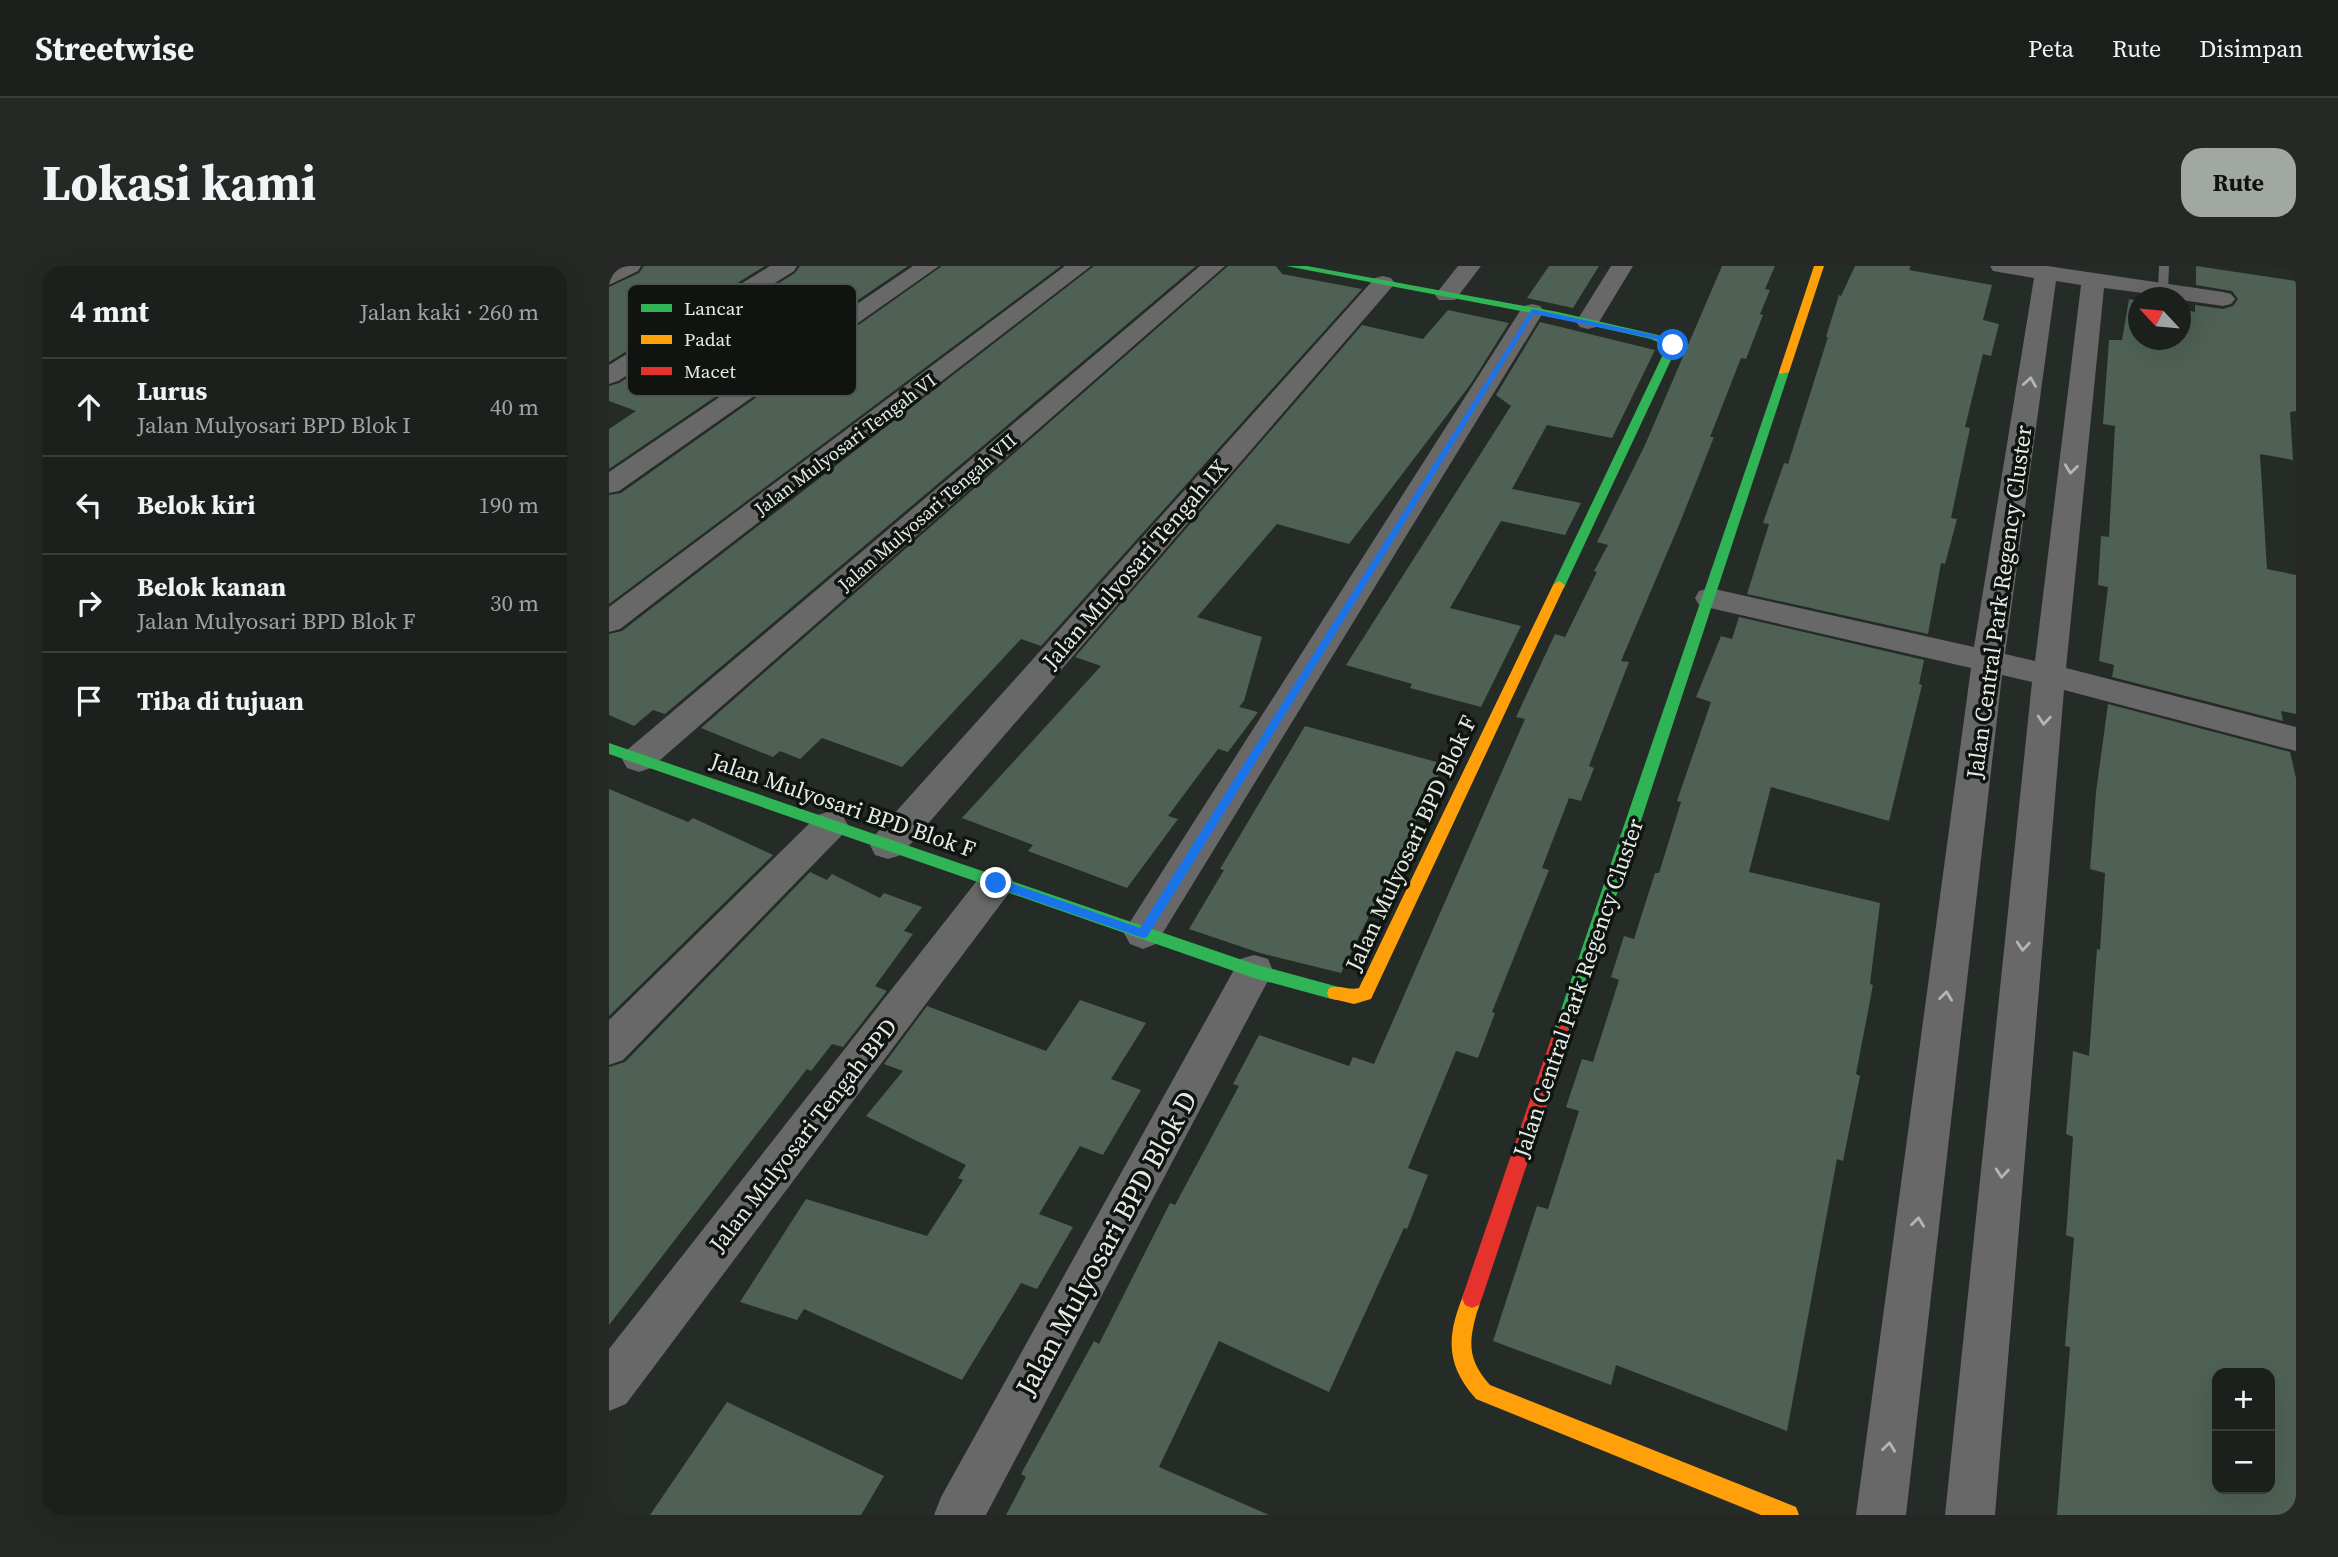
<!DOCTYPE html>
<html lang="id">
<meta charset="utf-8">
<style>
:root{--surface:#1c201c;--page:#252825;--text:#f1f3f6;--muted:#a0a3a3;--line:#3a3e3b;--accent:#a1a8a2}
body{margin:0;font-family:"Source Serif 4",serif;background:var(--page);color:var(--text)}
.controls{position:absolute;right:21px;bottom:21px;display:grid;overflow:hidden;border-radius:14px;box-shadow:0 7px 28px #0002}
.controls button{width:63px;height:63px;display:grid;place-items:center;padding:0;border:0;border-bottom:2px solid var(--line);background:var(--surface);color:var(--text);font:35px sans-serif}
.compass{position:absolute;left:1519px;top:21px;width:63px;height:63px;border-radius:50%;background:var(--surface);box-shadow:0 7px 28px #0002;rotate:296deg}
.stop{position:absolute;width:21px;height:21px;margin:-16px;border:5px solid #1a73e8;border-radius:50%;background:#fff}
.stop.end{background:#1a73e8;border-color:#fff;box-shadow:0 2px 7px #0008}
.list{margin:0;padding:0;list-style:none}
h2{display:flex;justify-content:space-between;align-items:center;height:91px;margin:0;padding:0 28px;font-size:30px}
h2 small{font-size:23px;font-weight:400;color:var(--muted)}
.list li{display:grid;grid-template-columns:46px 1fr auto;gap:21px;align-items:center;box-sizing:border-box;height:98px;padding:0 28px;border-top:2px solid var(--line)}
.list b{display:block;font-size:26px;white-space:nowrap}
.list p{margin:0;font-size:23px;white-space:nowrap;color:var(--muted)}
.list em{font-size:23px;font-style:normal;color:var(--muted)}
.icon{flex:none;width:38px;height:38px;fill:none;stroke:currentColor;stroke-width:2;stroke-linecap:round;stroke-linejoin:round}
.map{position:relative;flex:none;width:1687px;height:1249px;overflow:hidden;border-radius:21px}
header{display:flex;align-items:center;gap:42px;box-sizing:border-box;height:98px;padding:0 35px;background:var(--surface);border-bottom:2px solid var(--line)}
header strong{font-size:33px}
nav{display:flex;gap:38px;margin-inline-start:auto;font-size:24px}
.intro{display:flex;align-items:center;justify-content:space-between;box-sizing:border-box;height:168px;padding:0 42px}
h1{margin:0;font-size:49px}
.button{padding:18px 32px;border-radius:21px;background:var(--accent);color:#111;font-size:24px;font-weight:700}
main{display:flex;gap:42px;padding:0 42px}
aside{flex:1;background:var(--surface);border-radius:21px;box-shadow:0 7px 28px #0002}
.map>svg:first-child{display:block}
</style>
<header>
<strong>Streetwise</strong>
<nav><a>Peta</a><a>Rute</a><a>Disimpan</a></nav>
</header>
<div class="intro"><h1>Lokasi kami</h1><a class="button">Rute</a></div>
<main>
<aside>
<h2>4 mnt<small>Jalan kaki · 260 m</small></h2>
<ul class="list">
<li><svg class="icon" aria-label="ahead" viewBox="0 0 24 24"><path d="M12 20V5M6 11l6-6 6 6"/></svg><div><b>Lurus</b><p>Jalan Mulyosari BPD Blok I</p></div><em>40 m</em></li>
<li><svg class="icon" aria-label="left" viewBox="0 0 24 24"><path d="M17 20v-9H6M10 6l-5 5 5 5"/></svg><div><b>Belok kiri</b></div><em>190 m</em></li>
<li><svg class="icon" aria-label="right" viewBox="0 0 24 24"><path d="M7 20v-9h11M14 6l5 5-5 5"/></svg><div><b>Belok kanan</b><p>Jalan Mulyosari BPD Blok F</p></div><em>30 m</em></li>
<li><svg class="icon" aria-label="arrive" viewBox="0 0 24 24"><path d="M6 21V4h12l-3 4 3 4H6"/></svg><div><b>Tiba di tujuan</b></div></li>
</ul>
</aside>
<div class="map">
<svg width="1687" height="1249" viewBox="0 0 1687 1249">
<rect width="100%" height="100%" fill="#252b26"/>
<g fill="#4f6155" fill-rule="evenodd">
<path d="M35,0H156L0,96V21L30,7Z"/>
<path d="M191,0H299L0,203V163L27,145L0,135V120L10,117L186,7Z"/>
<path d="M333,0H452L0,338V229L12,227Z"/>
<path d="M485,0H587L56,448L44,444L25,460L0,449V368L13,365Z"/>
<path d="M619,0H667L673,8L753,23L432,380L412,373L293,501L213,472L191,493L171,485L164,491L92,462Z"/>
<path d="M940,0H990L964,42L918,32Z"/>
<path d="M1113,0H1166L1156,23L1161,24L1151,48L1154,49L1137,93L1132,92L1101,171H1105L1070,259L1012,395L1020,396L980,500L985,502L972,535L960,532L933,602L940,604L883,746L886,747L869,792L847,785L799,902L819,909L798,963L795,962L720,1126L610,1075L550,1201L660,1249H397L417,1211L412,1208L485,1075L490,1078L561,937L566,939L630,820L624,818L650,769L740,800L744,791L765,798L916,453L907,451L946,368L956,371L988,306L985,305L999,279L988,276L1036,179Z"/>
<path d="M1246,0H1302L1300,4L1383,19L1374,54L1390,58L1382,90L1374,88L1356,161L1361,162L1342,252L1348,253L1336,298L1332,297L1319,368L1138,328L1160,258L1154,257L1175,197L1179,198L1219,71H1217L1230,29L1232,30Z"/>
<path d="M1587,0L1687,15V145L1681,146L1684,194L1651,188L1658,303L1687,309V448L1672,445L1674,455L1503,411L1505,399L1490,395L1499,321L1489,319L1492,270L1500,271L1506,160L1494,158L1500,74H1513L1520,33L1530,35V74H1572V43L1586,46V39L1614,43L1624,40L1629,33L1623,25L1587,19Z"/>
<path d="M839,44L900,57L861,119L740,278L668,258L588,351L653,371L635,435L630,441L649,446L619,486L609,483L559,550L569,553L518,622L419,585L424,579L353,552L492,400L466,391L753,59L814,73Z"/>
<path d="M931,56L1046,84L1003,172L938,159L903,223L972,237L956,269L892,255L841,342L912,360L872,441L801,422L803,418L737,399L902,140L887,129Z"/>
<path d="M1130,351L1315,394L1310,418L1313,419L1280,555L1162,521L1140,606L1271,637L1261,718L1264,719L1247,808L1251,810L1234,895L1228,893L1178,1165L1007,1099L1002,1119L884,1075L928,940L939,943L970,845L957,841L973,793L984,796L1010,714L1002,711L1015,670L1025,673L1046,607H1050L1072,536L1068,535L1102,436L1087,431L1090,424L1112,370L1123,373Z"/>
<path d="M1499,438L1681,486L1687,512V1249H1448L1461,1081L1456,1080L1465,972L1457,969L1464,871L1457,868L1464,785L1480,790L1488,683L1491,684L1496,607L1481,603L1487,526ZM1608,1107H1661V1223H1608Z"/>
<path d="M696,460L835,498L732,707L651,687L580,663L615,604L611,603Z"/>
<path d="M0,523L79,556L84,552L164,589L0,750Z"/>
<path d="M201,606L218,614L223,608L271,632L275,627L313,641L295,665L304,668L266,720L278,725L234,781L223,778L202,805L198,803L0,1059V801L16,796Z"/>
<path d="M471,734L537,757L502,813L532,824L494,889L471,880L430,948L464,961L428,1023L412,1017L353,1114L195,1043L188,1054L131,1036L197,933L318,970L354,914L349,912L357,899L257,850L294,805L275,798L318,740L437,785Z"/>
<path d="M118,1136L275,1210L252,1249H41Z"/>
</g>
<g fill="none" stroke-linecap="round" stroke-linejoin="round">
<path fill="#686868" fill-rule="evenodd" d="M1550,0H1560L1559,26L1549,24Z"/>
<g fill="#686868" fill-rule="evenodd">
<path d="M4,0H32L29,5L0,19V2Z"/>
<path d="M161,0H188L185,5L9,115L0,118V99Z"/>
<path d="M304,0H330L10,225L0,227V206Z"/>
<path d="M456,0H482L11,363L0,366V341Z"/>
<path d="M591,0H616L42,502L30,506L18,502L13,493L18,484Z"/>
<path d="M849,0H872L846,34H830L826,29Z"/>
<path d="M1002,0H1024L987,61L979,63L971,61L967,56Z"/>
<path d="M1381,0H1438L1614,26L1622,28L1626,33L1622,38L1614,40L1572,34V32L1495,22L1457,402L1687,461V485L1455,424L1386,1249H1336L1423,416L1393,409L1297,1249H1247L1362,402L1101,342L1090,339L1086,332L1090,325L1101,322L1365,381L1425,12L1384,5ZM1447,15L1472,19L1426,395L1396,388Z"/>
<path d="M774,10L782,12L786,17L782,22L292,589L279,593L266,589L261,579L266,569L766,12Z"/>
<path d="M923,38L931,40L935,45L547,678L534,683L521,678L515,667L521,656L911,45L915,40Z"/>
<path d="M221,545L233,549L239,559L233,569L14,794L0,799V754L209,549Z"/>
<path d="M387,602L400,607L405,617L400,627L17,1138L0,1145V1083L374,607Z"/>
<path d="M645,689L659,693L664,705L377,1249H325L332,1231L631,693Z"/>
</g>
<g fill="#30b455" fill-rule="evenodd">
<path d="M677,0H698L949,46L1049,69L1068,77L1069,79L955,322L950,323L944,319L1058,80L1042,73L949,52Z"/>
<path d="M1175,103L1180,106L962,767L959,772L953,775L947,772L944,767L1170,106Z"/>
<path d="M0,477L645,698L726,720L732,722L734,727L732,732L726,734L645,712L0,488Z"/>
</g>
<g fill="#ff9f0a" fill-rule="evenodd">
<path d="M1205,0H1215L1180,106L1171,108L1170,106Z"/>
<path d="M950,315L956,319L762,733L745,738L720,732L718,727L720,722C730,718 740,725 750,722L944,319Z"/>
<path d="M863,1022L870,1025C873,1033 871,1038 868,1046C859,1078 859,1094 881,1119L1187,1241L1190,1249H1152L867,1133C835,1097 838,1068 856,1025Z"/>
</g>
<path fill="#e5322d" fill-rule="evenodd" d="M953,759L959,762L962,767L873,1032L870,1039L863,1042L856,1039L853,1032L944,767L947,762Z"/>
</g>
<defs><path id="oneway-chevron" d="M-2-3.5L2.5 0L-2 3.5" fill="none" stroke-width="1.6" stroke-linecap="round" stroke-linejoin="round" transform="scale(1.75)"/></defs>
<g stroke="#b2b7b3">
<use href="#oneway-chevron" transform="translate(1421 116) rotate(-81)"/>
<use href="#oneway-chevron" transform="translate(1462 203) rotate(97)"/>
<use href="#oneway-chevron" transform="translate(1435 454) rotate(95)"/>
<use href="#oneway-chevron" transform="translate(1414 680) rotate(95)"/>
<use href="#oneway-chevron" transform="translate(1337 730) rotate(-83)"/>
<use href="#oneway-chevron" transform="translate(1393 907) rotate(95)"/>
<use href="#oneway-chevron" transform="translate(1309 956) rotate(-83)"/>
<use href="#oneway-chevron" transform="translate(1280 1181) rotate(-83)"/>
</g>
<path fill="#1a73e8" d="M923,43L1056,71L1068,79L1064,82L1051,74L925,48L538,671L534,672L383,620L382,617L387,612L531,662Z"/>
<g text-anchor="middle" stroke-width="7" stroke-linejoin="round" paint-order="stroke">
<g font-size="19" fill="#e4ebe5" stroke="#0f1411">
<text transform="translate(236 178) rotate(-37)" y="7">Jalan Mulyosari Tengah VI</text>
<text transform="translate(318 246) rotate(-41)" y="7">Jalan Mulyosari Tengah VII</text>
</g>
<g font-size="23" fill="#e4ebe5" stroke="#0f1411">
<text transform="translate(526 298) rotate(-49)" y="8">Jalan Mulyosari Tengah IX</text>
<text transform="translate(1390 336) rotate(-82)" y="8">Jalan Central Park Regency Cluster</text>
<text transform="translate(234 539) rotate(19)" y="8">Jalan Mulyosari BPD Blok F</text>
<text transform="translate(802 577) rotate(-65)" y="8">Jalan Mulyosari BPD Blok F</text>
<text transform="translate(969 722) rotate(-71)" y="8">Jalan Central Park Regency Cluster</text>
<text transform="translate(194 869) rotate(-52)" y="8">Jalan Mulyosari Tengah BPD</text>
</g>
<g font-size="28" fill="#e4ebe5" stroke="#0f1411">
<text transform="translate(497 977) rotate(-61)" y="10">Jalan Mulyosari BPD Blok D</text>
</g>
</g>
<rect x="18" y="18" width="230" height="112" rx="10" fill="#0f1411" stroke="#4f5451" stroke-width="2"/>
<rect x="32" y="38" width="31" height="8" fill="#30b455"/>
<rect x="32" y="69" width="31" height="9" fill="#ff9f0a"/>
<rect x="32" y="101" width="31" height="8" fill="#e5322d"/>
<g font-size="19" fill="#e4ebe5">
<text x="75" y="49">Lancar</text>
<text x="75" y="80">Padat</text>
<text x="75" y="112">Macet</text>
</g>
</svg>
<div class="controls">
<button>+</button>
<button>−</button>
</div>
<svg class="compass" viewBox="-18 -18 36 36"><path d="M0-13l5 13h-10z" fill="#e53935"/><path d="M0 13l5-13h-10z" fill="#a0a3a3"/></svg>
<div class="stop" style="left:1064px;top:79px"></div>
<div class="stop end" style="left:387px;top:617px"></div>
</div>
</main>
